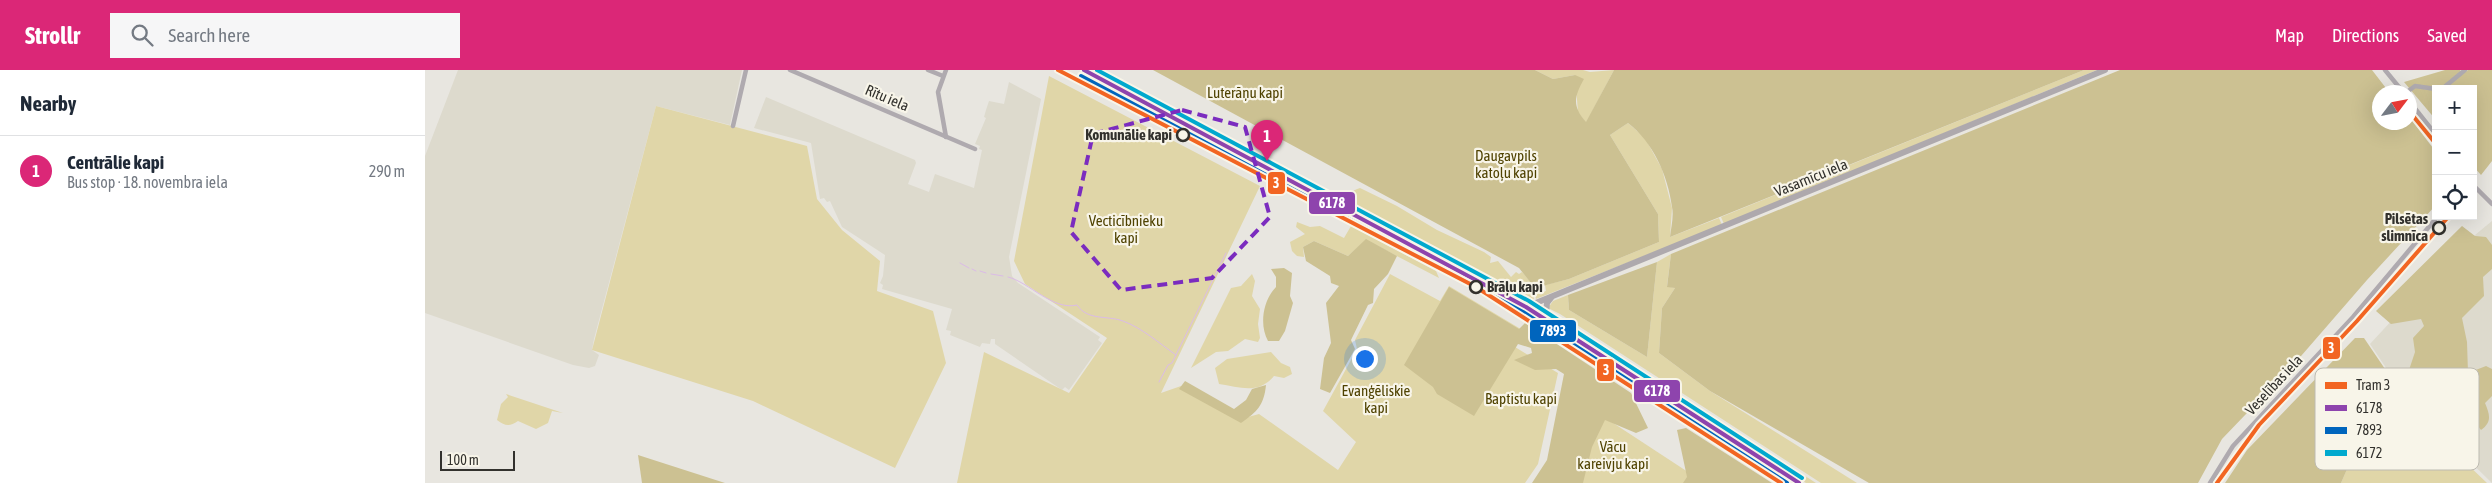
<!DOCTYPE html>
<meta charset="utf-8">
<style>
:root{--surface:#fff;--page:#f6f6f7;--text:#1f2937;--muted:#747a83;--line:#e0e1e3;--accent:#db2777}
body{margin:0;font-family:"Asap Condensed",sans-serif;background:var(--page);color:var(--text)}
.controls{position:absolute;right:15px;top:15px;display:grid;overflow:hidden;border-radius:0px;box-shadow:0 5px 20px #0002}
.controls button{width:45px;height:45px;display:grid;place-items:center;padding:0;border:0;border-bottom:1px solid var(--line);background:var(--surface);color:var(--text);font:25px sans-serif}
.compass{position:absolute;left:1947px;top:15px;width:45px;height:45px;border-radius:50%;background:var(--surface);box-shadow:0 5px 20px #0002;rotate:58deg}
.scale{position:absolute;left:15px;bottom:12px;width:75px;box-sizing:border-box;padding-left:5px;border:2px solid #32312d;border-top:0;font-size:14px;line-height:18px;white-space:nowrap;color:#32312d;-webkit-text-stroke:4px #f8f5e9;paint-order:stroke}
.you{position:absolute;left:939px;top:288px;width:18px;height:18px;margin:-12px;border:4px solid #fff;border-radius:50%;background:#1a73e8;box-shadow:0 0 0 8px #1a73e833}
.badge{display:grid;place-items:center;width:32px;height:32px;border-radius:50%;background:var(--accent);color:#fff;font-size:16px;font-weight:700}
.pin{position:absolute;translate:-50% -41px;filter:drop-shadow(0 1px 2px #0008)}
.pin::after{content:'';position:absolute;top:26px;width:18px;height:15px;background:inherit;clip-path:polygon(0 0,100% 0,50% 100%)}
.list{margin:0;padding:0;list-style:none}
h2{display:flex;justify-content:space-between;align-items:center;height:65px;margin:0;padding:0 20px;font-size:21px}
h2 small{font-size:16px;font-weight:400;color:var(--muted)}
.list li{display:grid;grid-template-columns:32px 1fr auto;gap:15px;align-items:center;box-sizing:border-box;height:70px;padding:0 20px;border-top:1px solid var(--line)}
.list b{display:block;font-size:19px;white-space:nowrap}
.list p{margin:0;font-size:16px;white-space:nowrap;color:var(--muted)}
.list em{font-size:16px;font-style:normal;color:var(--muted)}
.icon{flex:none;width:28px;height:28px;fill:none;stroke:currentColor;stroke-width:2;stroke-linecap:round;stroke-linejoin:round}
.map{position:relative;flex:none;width:2067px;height:413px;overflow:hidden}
header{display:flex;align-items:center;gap:30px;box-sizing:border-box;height:70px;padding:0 25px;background:var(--accent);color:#fff}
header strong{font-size:24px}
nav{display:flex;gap:28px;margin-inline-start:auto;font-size:18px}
.search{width:350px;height:45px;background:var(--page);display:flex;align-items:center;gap:12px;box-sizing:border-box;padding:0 18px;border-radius:0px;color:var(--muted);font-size:19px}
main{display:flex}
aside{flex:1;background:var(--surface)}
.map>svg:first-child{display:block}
</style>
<header>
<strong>Strollr</strong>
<div class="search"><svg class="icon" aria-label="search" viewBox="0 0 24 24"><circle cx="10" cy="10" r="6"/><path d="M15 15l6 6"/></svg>Search here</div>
<nav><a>Map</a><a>Directions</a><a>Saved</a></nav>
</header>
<main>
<aside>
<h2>Nearby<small></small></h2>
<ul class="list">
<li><span class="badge">1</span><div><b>Centrālie kapi</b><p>Bus stop · 18. novembra iela</p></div><em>290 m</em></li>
</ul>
</aside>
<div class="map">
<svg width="2067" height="413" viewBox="0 0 2067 413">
<rect width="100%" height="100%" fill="#e8e6e0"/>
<g fill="#dddacd">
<path d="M33,0H317L305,55L231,36L169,269L167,280L174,285L170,296L164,298L148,295L0,243V86Z"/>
<path d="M584,12L616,29L584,187L587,206L593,213L675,267L673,270L677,273L644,320L640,317L637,320L570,274V269H566L565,274L557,273L555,277L525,265L526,261L521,260L527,239L457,219L458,215L455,213L458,206L460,185L417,157L405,131L402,132L399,128L395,129L386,73L329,58L341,27L490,90L491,93L483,114L504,122L510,104L549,118L557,80L554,79L555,76L550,74L561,48L559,47L561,40L564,31L579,34Z"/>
<path d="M2067,151V413L2023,370L2021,372L1978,323L1945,274L2033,179Z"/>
</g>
<g fill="#e0d6a8">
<path d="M1110,0H1158L1165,2L1189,0L1161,53L1153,42L1150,5L1128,9Z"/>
<path d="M1659,0H1672L1299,154L1296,147Z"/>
<path d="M624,6L835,116L736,323L756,316L816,349L834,344L913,400L931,372L898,341L932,279L930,270L965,204L1015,231L1024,216L1099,261L1090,277L1133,303L1113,394L1100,413H532L559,282L644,323L682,268L600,214L589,191Z"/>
<path d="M231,36L382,76L392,129L417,160L455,191L452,221L508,241L521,293L470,398L328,331L167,280Z"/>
<path d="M1203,53L1220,68L1237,99L1247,138L1245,167L1294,148L1297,155L1111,229L1110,224L1121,221L1120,215L1144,209L1234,172L1233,144L1185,65Z"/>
<path d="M935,118L972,136L1012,160L1059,182L1066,187L1065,193L1073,191L1086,207L1091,202L1094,204L1097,202L1110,217L1114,216L1115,220L1108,222L1109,230H1096L920,135C919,127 927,120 935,118Z"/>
<path d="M872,152L885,157L895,156L919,168L926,156L1011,201L1014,208L941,170L923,186L889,171L878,177L879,187L872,186L867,181L865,172L880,164L871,157Z"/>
<path d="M1246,184L1242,216L1250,218L1237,238L1234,283L1285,321L1432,413H1396L1135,244L1123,238L1128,231L1143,225L1144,240L1222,287L1232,192Z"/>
<path d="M827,204L830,211L827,226L835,239L833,254L835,268L833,272L820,269L803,281L791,282L766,298L806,218L816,216Z"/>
<path d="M1123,241L1391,413H1381L1170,276Z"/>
<path d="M846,282L856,293L865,297L867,304L859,308L849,306C833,325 815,317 794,314L790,298L802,289Z"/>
<path d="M81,324L138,343L127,341L123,353L111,359L93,351C85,356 81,357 72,350L76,334L83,327Z"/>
<path d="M1179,347L1266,404L1260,413H1139Z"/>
<path d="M2012,381L2042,394L2062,413H1916L1923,397L1925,382L1987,398Z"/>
</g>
<g fill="#ccc192" fill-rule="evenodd">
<path d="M728,0H1110L1128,9L1150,5L1159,9C1149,27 1147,36 1161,52L1189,0H1659L1245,167C1246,158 1249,146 1247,137C1243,106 1228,72 1203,53L1185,65L1233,144L1234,172L1144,209L1110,218L1094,198Z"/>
<path d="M1695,0H1947L1964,22H1954V52H1984L1985,48L2011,82V135L1942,210L1870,293L1797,369L1773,413H1444L1285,321L1234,283L1237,238L1250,218L1242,217L1246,184Z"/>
<path d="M2020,0H2035L2038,4L2043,0H2067V91L2056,105L2048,96V19H2011V50L1979,12Z"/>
<path d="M2037,156L2050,166L2061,167L2067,175V199L2058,207L2059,226L2037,248L2042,272L2043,303L2061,296L2067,299V326L2060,333C2065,345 2067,352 2056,360L2049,351H2032L2025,347L2028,336L2013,309L1997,314L1984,300L1990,282L1988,268L1999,256L1996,249L1966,254L1951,241Z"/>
<path d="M941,169L972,186L963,204L949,219L948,233L943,235L926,270L930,279L905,323L895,319L899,288L906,273L901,233L914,216L906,213L905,206L881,191L878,177L889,171L923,186Z"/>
<path d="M1232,192L1222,287L1144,240L1143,225Z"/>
<path d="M859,198L867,203L865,226L868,233L860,261L854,271H843C834,255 838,230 851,217V207L846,199Z"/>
<path d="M1024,217L1094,259L1100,253L1206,323L1223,358L1211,363L1180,350L1167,377L1158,413H1107L1122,390L1139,304L1131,299L1110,300L1089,290L1107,283L1106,278L1093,274L1049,346L1012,324L1008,317L979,295Z"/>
<path d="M1930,268H1939L1979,327L2020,375L1987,398L1925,383L1923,397L1916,413H1800L1822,380ZM1960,329L1970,340L1954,359L1935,332Z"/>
<path d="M760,311L809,339L821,330L827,319L841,315C839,335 832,342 816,353L754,319Z"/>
<path d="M1261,358L1347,413H1258L1262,407L1252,360Z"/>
<path d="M213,385L300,413H217Z"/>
</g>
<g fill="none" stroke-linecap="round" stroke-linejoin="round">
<g stroke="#dbbbe7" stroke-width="1">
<path d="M535,193L544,198"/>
<path d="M547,199L551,201"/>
<path d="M555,201L561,203"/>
<path d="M566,204L578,206"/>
<path d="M583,207C604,212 628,241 652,235C663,251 681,245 698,251C717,258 734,273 751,285"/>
<path d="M734,312L743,295L747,293L801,183"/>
</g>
<g stroke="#afaaaf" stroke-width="4.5">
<path d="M365,0L550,79"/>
<path d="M503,0L518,6"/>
<path d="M521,0L513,22L521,67"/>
<path d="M1960,0L1978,22"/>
<path d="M2017,19L2040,0"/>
<path d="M1982,22L1990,16L2011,19"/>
<path d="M1984,31L2011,65"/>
<path d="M308,56L321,0"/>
<path d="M2048,115L2067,134"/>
<path d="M1785,413L1808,376L1928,247L2013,146"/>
</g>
<g stroke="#aea9ad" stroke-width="6">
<path d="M1126,228L1122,233L1121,243L1152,264L1160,274"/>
<path d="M1101,237L1680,0"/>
</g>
<g stroke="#b1abaf" stroke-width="7">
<path d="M659,0L1101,237"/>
<path d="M1110,243L1374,413"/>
</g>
<path stroke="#aca5aa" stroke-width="8" d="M1101,237L1110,243"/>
<g stroke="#f8f5e9" stroke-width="8">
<path id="bus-1" d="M659,0L1101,237L1374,413"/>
</g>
<g stroke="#f8f5e9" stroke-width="8">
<path id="bus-2" d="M656,6L1098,242L1362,413"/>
</g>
<g stroke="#f8f5e9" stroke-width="8">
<path id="bus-3" d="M672,0L1104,231L1377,408"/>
</g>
<use href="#bus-1" stroke="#8e44ad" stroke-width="4"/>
<use href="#bus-2" stroke="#0065bd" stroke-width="4"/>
<use href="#bus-3" stroke="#00a9ce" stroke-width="4"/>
<g stroke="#f8f5e9" stroke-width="8">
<g id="tram-1">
<path d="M633,0L1051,217L1356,413"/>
<path d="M1984,41L2011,74"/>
<path d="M1792,413L1834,355L1932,251L2024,146"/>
</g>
</g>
<use href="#tram-1" stroke="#f26522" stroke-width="4"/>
</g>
<path fill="none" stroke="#7b2cbf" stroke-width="4" stroke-dasharray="10 6" stroke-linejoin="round" d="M757,40L820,57L845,147L787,208L696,220L646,162L668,64Z"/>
<g fill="#f8f5e9" stroke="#32312d" stroke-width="2.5">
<circle cx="758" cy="65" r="6"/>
<circle cx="2014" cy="158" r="6"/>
<circle cx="1051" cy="217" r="6"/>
</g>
<g text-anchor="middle" stroke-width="4.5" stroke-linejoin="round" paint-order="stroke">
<g font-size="15" fill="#4f4200" stroke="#f8f5e9">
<text x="820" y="28">Luterāņu kapi</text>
<text x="1081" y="91">Daugavpils<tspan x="1081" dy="17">katoļu kapi</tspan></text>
<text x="701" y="156">Vecticībnieku<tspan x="701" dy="17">kapi</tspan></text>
<text x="951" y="326">Evanģēliskie<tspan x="951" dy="17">kapi</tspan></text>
<text x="1096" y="334">Baptistu kapi</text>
<text x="1188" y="382">Vācu<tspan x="1188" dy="17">kareivju kapi</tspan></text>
</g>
<g font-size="15" fill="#32312d" stroke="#f8f5e9">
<text transform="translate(462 28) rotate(23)" y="5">Rītu iela</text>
<text transform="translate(1386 108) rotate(-22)" y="5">Vasarnīcu iela</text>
<text transform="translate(1849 315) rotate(-47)" y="5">Veselības iela</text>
</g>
<g font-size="15" font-weight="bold" fill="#32312d" stroke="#f8f5e9" text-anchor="end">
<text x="747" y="70">Komunālie kapi</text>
<text x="2003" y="154">Pilsētas<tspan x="2003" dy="17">slimnīca</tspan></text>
<text x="1062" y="222" text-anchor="start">Brāļu kapi</text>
</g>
</g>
<rect x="1890" y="298" width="164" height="102" rx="8" fill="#f8f5e9" stroke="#bdbab1" stroke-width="1"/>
<rect x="1900" y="312" width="22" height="7" fill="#f26522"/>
<rect x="1900" y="335" width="22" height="6" fill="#8e44ad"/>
<rect x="1900" y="357" width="22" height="7" fill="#0065bd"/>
<rect x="1900" y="380" width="22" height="6" fill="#00a9ce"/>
<g font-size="14" fill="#32312d">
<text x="1931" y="320">Tram 3</text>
<text x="1931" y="343">6178</text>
<text x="1931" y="365">7893</text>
<text x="1931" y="388">6172</text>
</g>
<g stroke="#f8f5e9" stroke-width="2">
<rect x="842" y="101" width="19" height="24" rx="5" fill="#f26522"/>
<rect x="883" y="121" width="48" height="24" rx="5" fill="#8e44ad"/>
<rect x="1104" y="249" width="48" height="24" rx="5" fill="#0065bd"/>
<rect x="1897" y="266" width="19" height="24" rx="5" fill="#f26522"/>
<rect x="1171" y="288" width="19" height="24" rx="5" fill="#f26522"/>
<rect x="1208" y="309" width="48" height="24" rx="5" fill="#8e44ad"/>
</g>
<g font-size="14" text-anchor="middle" font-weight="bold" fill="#fff">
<text x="851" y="118">3</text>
<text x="907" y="138">6178</text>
<text x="1128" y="266">7893</text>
<text x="1906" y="283">3</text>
<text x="1181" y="305">3</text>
<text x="1232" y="326">6178</text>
</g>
</svg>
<div class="controls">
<button>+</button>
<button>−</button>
<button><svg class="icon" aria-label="locate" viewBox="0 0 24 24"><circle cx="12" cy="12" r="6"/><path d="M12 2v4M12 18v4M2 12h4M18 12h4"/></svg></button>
</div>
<svg class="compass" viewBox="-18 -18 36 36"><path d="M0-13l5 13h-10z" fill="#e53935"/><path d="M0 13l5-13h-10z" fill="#747a83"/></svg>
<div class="scale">100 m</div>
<div class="you"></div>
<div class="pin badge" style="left:842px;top:91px">1</div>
</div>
</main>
